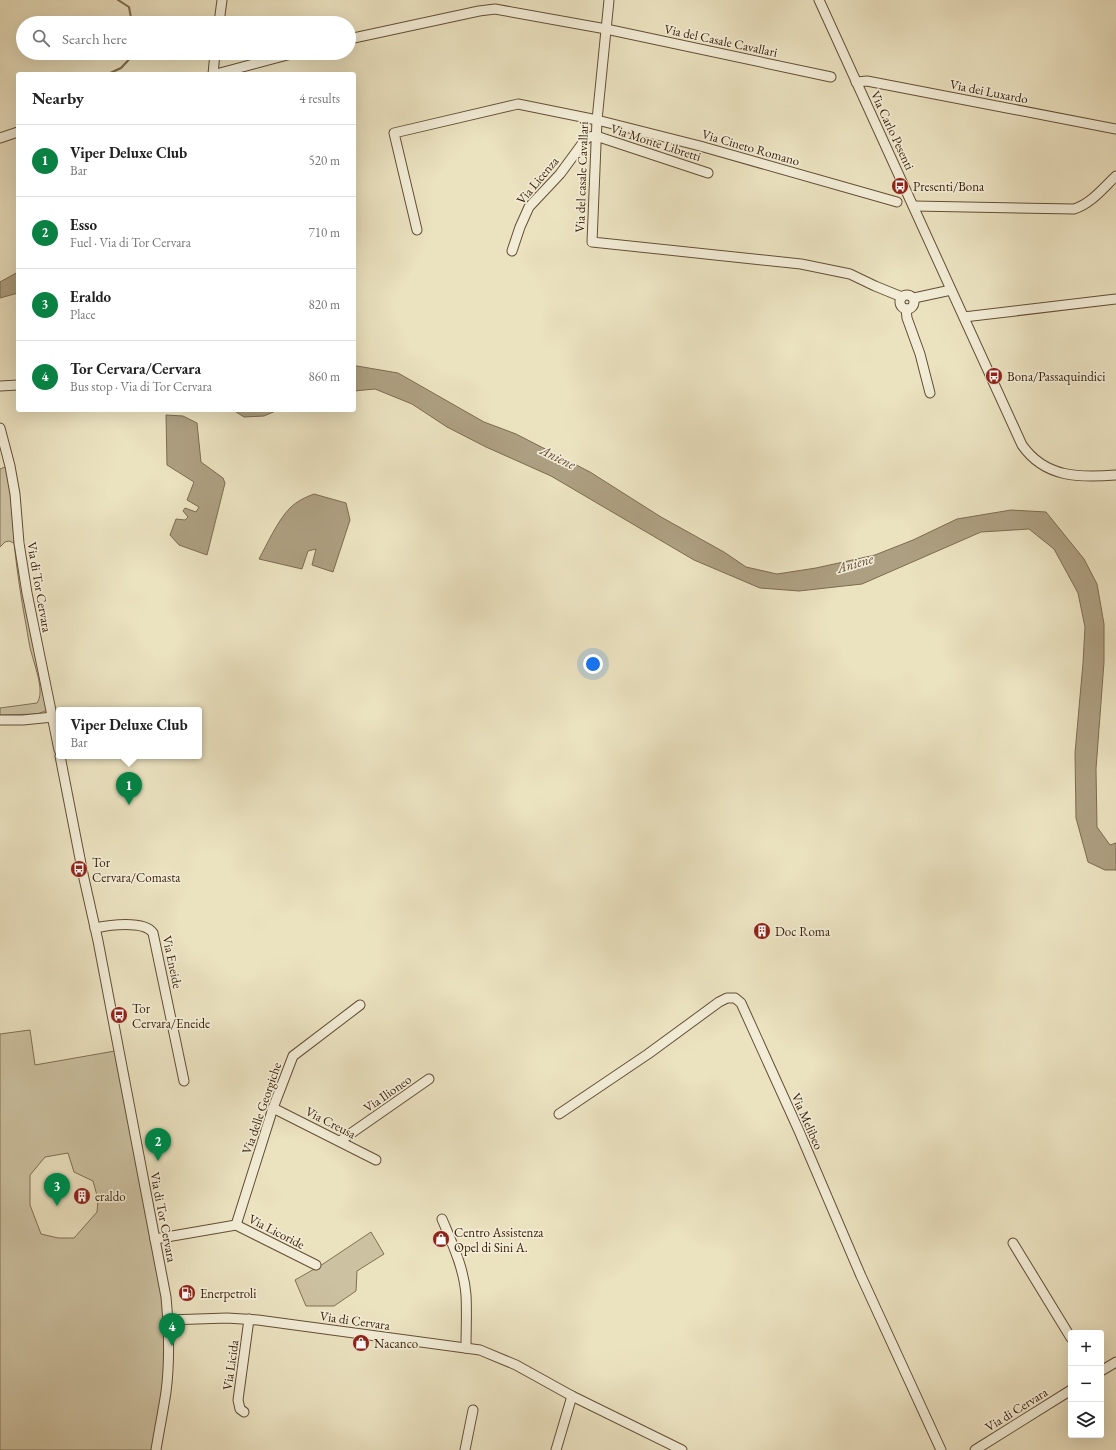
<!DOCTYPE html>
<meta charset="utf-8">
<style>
:root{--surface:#fff;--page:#f2f2f2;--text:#222;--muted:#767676;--line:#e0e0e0;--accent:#0b8043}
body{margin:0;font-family:"EB Garamond",serif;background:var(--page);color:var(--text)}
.controls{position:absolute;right:12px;bottom:12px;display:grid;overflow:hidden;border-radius:4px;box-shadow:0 4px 16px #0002}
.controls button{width:36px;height:36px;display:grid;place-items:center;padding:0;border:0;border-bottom:1px solid var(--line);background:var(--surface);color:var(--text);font:20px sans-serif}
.you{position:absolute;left:593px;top:664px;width:14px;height:14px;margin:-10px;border:3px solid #fff;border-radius:50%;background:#1a73e8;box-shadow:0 0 0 6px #1a73e833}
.badge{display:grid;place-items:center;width:26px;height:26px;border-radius:50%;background:var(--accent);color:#fff;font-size:13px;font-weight:700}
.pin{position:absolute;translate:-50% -33px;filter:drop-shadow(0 1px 2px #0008)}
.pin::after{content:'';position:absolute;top:21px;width:14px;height:12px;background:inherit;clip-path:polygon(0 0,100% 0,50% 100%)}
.popup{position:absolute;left:56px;top:707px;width:146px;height:52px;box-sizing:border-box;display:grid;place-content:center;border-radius:4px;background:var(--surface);filter:drop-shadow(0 1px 3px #0005);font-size:13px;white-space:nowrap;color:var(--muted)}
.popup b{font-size:15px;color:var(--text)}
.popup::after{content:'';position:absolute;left:50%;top:100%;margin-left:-8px;border:8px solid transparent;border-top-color:var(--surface)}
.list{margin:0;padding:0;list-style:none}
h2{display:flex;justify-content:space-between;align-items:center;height:52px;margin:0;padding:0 16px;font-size:17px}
h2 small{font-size:13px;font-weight:400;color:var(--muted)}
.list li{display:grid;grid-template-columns:26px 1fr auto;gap:12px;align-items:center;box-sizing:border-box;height:72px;padding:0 16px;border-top:1px solid var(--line)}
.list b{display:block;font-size:15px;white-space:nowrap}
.list p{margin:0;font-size:13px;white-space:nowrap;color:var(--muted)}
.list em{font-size:13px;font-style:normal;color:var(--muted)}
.icon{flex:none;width:22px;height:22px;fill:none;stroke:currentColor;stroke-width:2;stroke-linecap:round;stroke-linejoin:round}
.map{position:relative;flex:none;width:1116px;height:1450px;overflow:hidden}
.search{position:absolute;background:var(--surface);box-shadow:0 4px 16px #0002;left:16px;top:16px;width:340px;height:44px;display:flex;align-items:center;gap:10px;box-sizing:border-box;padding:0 14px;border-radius:22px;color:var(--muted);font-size:15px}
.panel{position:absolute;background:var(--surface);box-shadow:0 4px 16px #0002;left:16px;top:72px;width:340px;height:340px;border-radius:4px}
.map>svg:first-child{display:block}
</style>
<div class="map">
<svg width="1116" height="1450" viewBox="0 0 1116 1450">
<rect width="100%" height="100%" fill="#ebe2c0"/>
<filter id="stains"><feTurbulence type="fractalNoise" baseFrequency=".005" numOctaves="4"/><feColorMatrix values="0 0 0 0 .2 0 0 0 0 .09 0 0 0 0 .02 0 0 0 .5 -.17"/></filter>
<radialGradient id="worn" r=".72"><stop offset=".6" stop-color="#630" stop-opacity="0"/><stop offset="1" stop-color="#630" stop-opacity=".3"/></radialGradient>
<g fill="#ccc1a1" stroke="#817054" fill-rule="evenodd">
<path d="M5,467L8,468L48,710L37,714L0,715V708L37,703C45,692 35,667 32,655C29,646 28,635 26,625C21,598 17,571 14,543L9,541L5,542L0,547V469Z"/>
<path d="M30,1030L35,1065L115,1051L163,1298L165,1363L162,1399L153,1450H0V1034ZM68,1153L74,1172L93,1181L98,1199L97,1212L74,1238H58L41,1234L30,1205V1175L45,1157Z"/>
<path d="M371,1232L384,1254L357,1271L356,1291L334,1306H306L295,1280L323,1264Z"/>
</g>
<g fill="#ad9f81" stroke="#7d6b50">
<path d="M18,272V293L0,298V282Z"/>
<path d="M357,366L398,373L484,422L516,434L590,472L661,517L724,552L746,567L777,574L816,568L875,555L913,540L957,519L1011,510L1046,512L1084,559L1097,584L1104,624V662L1096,769L1097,827L1110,845L1116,843V870H1105L1088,862L1076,818L1075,753L1083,663L1085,627L1078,593L1054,549L1029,529L981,532L862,584L799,591L760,588L694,560L551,476L486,447L447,427L412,404L375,389L354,391V367Z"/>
<path d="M233,410H278L264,416L244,417Z"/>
<path d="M166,415L183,416L197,423L201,462L223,478L225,483L207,555L179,545L170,535L176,519L185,520L188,517L183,511L185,508L196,512L199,507L187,500L194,482L167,465Z"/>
<path d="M314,494L346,503L350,520L333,572L312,565L316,549L308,551L302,569L259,559C267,544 278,520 290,508C297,501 306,497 314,494Z"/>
</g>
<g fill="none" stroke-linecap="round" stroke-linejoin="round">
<g stroke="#7d6b50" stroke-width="2">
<path d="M118,0L129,7L132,23"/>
<path d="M108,74L121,68L135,53"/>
</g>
<g stroke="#634f35" stroke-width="11">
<g id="minor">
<path d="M609,0L597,120L592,242L801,264L850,274L875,286L902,297"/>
<path d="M819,0L1022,445C1045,478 1080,478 1116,475"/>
<path d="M219,23L222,0"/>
<path d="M349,39L479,11L495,9L606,29L831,77"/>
<path d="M213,74L215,53"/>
<path d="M216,74L295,53"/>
<path d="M856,82L867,81L1116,129"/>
<path d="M0,138L18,132"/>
<path d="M914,206L1074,209C1091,204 1104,187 1116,176"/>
<path d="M417,230L394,133L518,104L597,120L700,146L897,202"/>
<path d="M512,251L520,227L529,207L560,174L585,140L589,137L596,136L708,173"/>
<circle cx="907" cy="302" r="7"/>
<path d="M914,298L951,290"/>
<path d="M906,309L907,318L920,354L930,393"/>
<path d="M964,317L1116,299"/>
<path d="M0,386L18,385"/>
<path d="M0,428L10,466L15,494L19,543L27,593L59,750"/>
<path d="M0,720H23L53,717"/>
<path d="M60,756L83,874L98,941L166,1297C169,1329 170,1361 166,1392C163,1412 159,1431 156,1450"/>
<path d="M95,928C109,925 144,920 153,933L184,1081"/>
<path d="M273,1108L376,1160"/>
<path d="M559,1114L648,1054L719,1002L727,998H735L741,1003L799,1131L861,1276L941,1450"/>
<path d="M340,1141L429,1079"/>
<path d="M442,1219C452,1243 464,1268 466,1295C467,1313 466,1330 466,1348"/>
<path d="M236,1225L273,1108L293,1056L360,1005"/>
<path d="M155,1239L236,1225L316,1265"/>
<path d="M1013,1243L1071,1338"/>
<path d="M168,1320L227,1318L258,1320L480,1350L516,1365L572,1396L682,1450"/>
<path d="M1101,1371L1116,1362"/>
<path d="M244,1412L240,1409L238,1400L249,1319"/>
<path d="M465,1450L473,1410"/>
<path d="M556,1450L572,1396"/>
<path d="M975,1450L1071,1390"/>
</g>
</g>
<use href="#minor" stroke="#f2ecd6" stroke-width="9"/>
</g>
<defs>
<g id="bus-disc" transform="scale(0.9)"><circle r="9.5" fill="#8f2418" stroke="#f2ecd6"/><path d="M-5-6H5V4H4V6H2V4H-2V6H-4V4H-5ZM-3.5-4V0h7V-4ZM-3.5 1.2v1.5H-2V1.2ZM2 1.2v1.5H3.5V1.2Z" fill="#fff"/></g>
<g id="building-disc" transform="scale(0.9)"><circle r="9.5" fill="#8f2418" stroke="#f2ecd6"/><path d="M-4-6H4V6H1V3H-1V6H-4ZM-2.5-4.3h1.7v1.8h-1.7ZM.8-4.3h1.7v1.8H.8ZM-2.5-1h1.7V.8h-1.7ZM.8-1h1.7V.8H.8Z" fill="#fff"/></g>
<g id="shop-disc" transform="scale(0.9)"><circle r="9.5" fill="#8f2418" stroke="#f2ecd6"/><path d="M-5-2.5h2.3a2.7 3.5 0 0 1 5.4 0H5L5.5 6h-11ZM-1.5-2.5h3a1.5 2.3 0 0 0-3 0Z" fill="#fff"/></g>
<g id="fuel-disc" transform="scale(0.9)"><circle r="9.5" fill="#8f2418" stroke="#f2ecd6"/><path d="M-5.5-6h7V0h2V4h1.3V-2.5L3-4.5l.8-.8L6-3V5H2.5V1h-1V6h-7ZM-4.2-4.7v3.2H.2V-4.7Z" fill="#fff"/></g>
</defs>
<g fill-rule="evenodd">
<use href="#bus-disc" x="900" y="186"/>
<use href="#bus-disc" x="994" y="376"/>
<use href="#bus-disc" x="79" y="869"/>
<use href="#building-disc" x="762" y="931"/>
<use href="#bus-disc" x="119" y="1015"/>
<use href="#building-disc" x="82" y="1196"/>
<use href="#shop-disc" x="441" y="1239"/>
<use href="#fuel-disc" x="187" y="1293"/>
<use href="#shop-disc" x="361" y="1343"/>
</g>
<g text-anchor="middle" stroke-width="3.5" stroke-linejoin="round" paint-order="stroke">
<g font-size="13" fill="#361e07" stroke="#f2ecd6">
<text transform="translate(721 40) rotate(12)" y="5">Via del Casale Cavallari</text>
<text transform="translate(989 91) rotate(11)" y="5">Via dei Luxardo</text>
<text transform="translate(893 130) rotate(65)" y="5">Via Carlo Pesenti</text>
<text transform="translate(656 142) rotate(18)" y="5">Via Monte Libretti</text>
<text transform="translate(751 147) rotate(16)" y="5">Via Cineto Romano</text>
<text transform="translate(581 177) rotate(-88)" y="5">Via del casale Cavallari</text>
<text transform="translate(537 180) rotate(-50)" y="5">Via Licenza</text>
<text transform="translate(40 587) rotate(80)" y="5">Via di Tor Cervara</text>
<text transform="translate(173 962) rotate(78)" y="5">Via Eneide</text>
<text transform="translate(387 1093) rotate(-35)" y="5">Via Ilioneo</text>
<text transform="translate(261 1108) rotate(-71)" y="5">Via delle Georgiche</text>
<text transform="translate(808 1121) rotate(66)" y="5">Via Melibeo</text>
<text transform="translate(331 1122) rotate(27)" y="5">Via Creusa</text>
<text transform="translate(164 1217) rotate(79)" y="5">Via di Tor Cervara</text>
<text transform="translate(277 1231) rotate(27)" y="5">Via Licoride</text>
<text transform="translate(355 1320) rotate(8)" y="5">Via di Cervara</text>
<text transform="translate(230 1365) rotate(-82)" y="5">Via Licida</text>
<text transform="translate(1016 1409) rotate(-32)" y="5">Via di Cervara</text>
</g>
<g font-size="13" fill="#361e07" stroke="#f2ecd6" text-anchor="start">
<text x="913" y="191">Presenti/Bona</text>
<text x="1007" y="381">Bona/Passaquindici</text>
<text x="92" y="867">Tor<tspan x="92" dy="15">Cervara/Comasta</tspan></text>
<text x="775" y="936">Doc Roma</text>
<text x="132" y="1013">Tor<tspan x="132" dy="15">Cervara/Eneide</tspan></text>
<text x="95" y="1201">eraldo</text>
<text x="454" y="1237">Centro Assistenza<tspan x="454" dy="15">Opel di Sini A.</tspan></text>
<text x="200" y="1298">Enerpetroli</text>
<text x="374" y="1348">Nacanco</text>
</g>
<g font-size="14" font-style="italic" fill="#604b32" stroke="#f2ecd6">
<text transform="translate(558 457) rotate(26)" y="5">Aniene</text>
<text transform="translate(855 563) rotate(-16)" y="5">Aniene</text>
</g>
</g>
<rect width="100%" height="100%" filter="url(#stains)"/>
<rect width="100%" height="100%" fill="url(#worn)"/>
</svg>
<div class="controls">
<button>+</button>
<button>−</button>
<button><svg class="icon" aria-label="layers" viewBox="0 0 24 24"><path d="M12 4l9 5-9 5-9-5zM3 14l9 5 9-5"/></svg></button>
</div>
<div class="you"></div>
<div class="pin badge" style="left:129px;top:805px">1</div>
<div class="popup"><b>Viper Deluxe Club</b>Bar</div>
<div class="pin badge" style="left:158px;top:1161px">2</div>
<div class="pin badge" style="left:57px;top:1206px">3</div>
<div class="pin badge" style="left:172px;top:1346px">4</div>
<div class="search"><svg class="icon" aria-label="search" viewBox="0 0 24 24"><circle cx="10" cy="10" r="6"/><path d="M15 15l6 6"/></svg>Search here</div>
<section class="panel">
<h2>Nearby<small>4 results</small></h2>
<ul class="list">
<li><span class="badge">1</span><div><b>Viper Deluxe Club</b><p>Bar</p></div><em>520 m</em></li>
<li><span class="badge">2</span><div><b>Esso</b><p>Fuel · Via di Tor Cervara</p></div><em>710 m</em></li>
<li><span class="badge">3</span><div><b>Eraldo</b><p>Place</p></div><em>820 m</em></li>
<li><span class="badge">4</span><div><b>Tor Cervara/Cervara</b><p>Bus stop · Via di Tor Cervara</p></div><em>860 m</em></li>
</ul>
</section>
</div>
